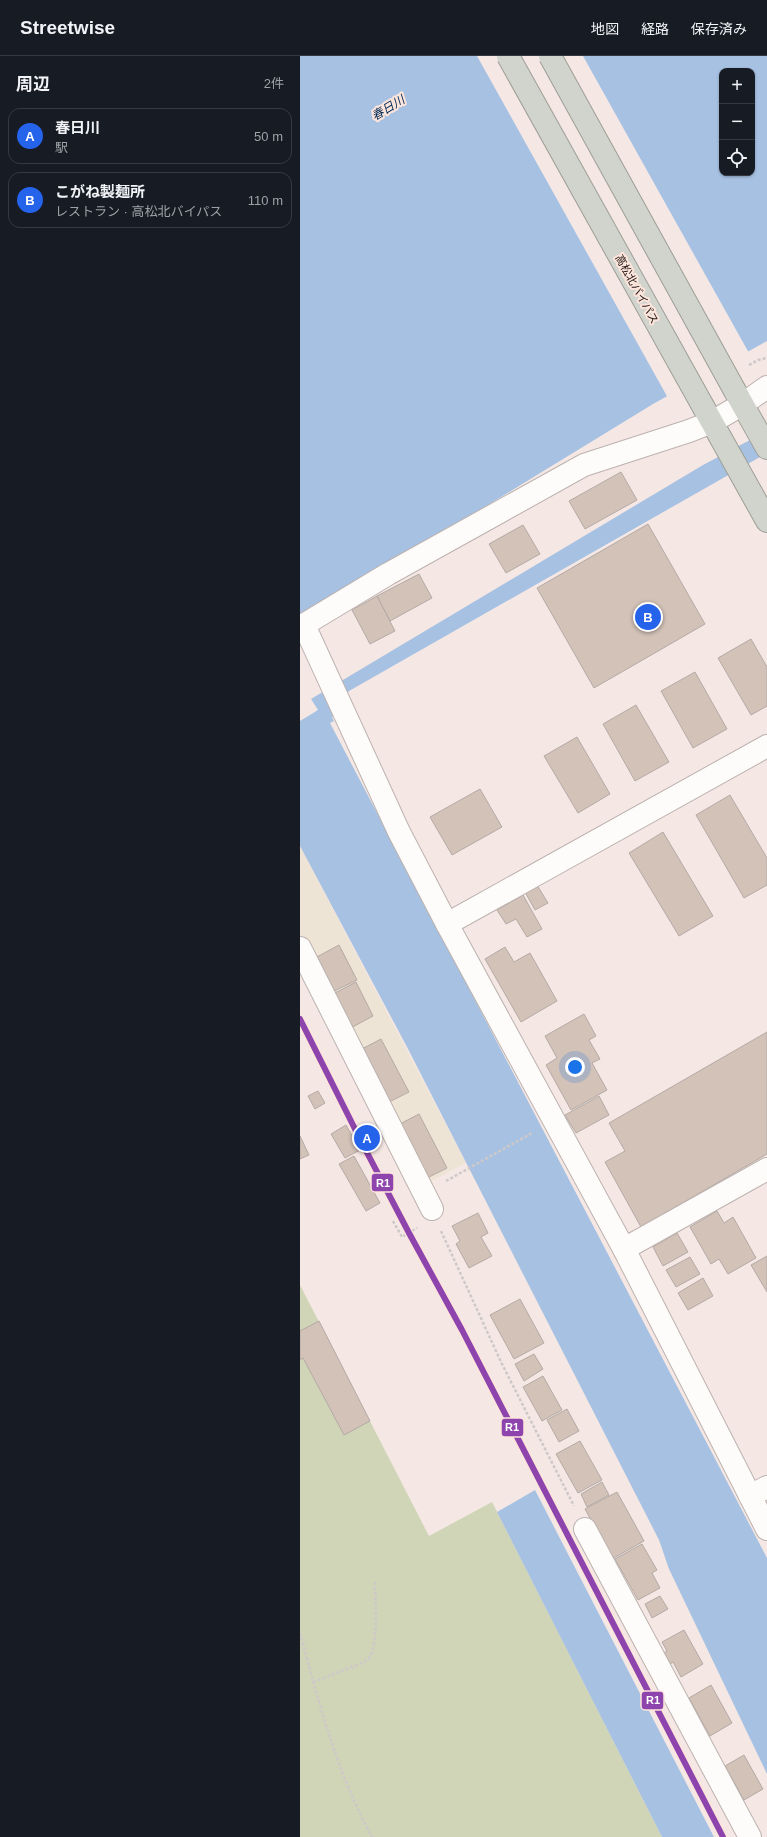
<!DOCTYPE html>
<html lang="ja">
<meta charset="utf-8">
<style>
:root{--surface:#171b24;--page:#20242c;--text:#f1f3f6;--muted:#9ea1a6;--line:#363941;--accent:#2563eb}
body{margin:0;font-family:Helvetica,"Noto Sans JP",sans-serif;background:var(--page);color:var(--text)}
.controls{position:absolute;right:12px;top:12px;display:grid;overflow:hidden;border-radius:8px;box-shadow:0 1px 3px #0004}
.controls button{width:36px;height:36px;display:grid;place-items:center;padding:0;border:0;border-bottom:1px solid var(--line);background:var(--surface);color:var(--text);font:20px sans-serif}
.you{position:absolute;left:275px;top:1011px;width:14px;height:14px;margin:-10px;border:3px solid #fff;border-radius:50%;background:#1a73e8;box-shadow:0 0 0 6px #1a73e833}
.badge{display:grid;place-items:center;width:26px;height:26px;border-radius:50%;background:var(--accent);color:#fff;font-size:13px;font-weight:700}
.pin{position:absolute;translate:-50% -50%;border:2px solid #fff;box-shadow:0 1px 4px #0006}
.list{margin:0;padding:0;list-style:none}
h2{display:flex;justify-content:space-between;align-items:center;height:52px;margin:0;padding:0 16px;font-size:17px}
h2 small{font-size:13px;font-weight:400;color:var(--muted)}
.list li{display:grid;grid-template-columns:26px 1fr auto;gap:12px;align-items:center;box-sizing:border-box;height:56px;margin:0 8px 8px;padding:0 8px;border:1px solid var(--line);border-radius:12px}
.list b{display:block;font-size:15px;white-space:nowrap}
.list p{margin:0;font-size:13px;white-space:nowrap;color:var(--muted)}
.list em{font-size:13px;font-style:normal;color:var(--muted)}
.icon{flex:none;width:22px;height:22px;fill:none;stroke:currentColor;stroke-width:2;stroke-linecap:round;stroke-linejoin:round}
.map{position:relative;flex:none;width:467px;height:1781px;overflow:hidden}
header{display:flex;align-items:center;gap:24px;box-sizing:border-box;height:56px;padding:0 20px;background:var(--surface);border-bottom:1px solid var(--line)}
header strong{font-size:19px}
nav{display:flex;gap:22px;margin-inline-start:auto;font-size:14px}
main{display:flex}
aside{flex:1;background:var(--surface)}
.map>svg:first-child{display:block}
</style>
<header>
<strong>Streetwise</strong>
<nav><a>地図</a><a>経路</a><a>保存済み</a></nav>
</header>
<main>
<aside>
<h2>周辺<small>2件</small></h2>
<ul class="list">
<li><span class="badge">A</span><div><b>春日川</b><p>駅</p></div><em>50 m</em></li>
<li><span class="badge">B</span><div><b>こがね製麺所</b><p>レストラン · 高松北バイパス</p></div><em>110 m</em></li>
</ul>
</aside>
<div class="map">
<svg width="467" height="1781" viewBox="0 0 467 1781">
<rect width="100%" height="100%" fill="#f5e8e4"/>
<path fill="#eee4d6" d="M0,790L166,1107L122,1130L0,885Z"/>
<path fill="#d0d5b7" d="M0,1229L129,1480L192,1446L362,1781H0Z"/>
<g fill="#a7c1e3" fill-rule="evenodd">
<path d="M0,0H467V285L353,348L0,564ZM422,15H452V117H422Z"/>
<path d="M467,375V397L49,635L36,658L32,661L34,665L30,667L467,1502V1718L369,1513L359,1484L107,991L0,790V665L18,654L11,643L403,409Z"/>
<path d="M235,1434L414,1781H362L197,1456Z"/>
</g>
<path fill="#f5e8e4" d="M177,0H283L449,297L368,342Z"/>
<g fill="#d2c2b8" stroke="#b4aaa6">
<path d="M321,416L337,444L285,473L269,445Z"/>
<path d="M348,468L405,568L294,632L237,532Z"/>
<path d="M223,469L240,498L206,517L189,488Z"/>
<path d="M119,518L132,542L90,565L77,540Z"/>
<path d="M77,540L95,575L70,588L52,554Z"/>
<path d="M451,583L467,611V650L451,659L418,602Z"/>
<path d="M395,616L427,673L393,692L361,635Z"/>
<path d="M336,649L369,706L335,725L303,668Z"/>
<path d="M277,681L310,738L278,757L244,700Z"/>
<path d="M180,733L202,771L152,799L130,761Z"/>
<path d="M430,739L467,802V829L444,842L396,759Z"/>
<path d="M363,776L413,860L379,880L329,797Z"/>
<path d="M237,829L248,847L235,854L225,836Z"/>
<path d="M223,839L242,873L227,881L216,863L206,868L197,854Z"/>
<path d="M39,889L57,924L30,937L13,903Z"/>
<path d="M205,891L214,906L230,897L257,945L221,966L185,903Z"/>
<path d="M56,926L73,960L47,974L29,940Z"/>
<path d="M284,958L296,980L289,984L300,1003L292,1007L307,1034L271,1054L246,1009L257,1002L245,980Z"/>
<path d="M467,976V1098L341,1171L305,1106L325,1095L309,1067Z"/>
<path d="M81,983L109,1036L87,1047L60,994Z"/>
<path d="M18,1035L25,1047L15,1053L8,1040Z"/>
<path d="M299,1040L309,1059L276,1077L265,1059Z"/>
<path d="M119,1058L147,1112L125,1123L98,1069Z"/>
<path d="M46,1069L60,1094L45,1102L31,1078Z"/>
<path d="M0,1080L9,1099L0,1103Z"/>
<path d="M54,1100L80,1147L66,1155L39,1108Z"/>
<path d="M417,1155L424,1167L433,1161L456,1202L428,1218L419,1203L411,1208L390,1171Z"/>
<path d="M178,1157L188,1177L181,1181L192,1200L169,1212L156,1188L160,1185L152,1170Z"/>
<path d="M377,1177L388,1196L363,1210L353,1191Z"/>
<path d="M467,1200V1236L451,1209Z"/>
<path d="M390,1201L400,1218L376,1231L366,1214Z"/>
<path d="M403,1222L413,1240L388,1254L378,1237Z"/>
<path d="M220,1243L244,1287L214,1303L190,1259Z"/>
<path d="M19,1265L70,1365L44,1379L3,1302L0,1304V1275Z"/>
<path d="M234,1298L243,1313L224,1325L215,1308Z"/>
<path d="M243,1320L262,1354L242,1365L223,1331Z"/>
<path d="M267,1353L279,1375L259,1386L247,1364Z"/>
<path d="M280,1385L302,1424L278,1437L256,1398Z"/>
<path d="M302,1426L309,1439L287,1451L281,1438Z"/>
<path d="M317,1436L344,1485L312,1503L285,1453Z"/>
<path d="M342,1488L357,1514L352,1517L360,1532L338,1544L315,1503Z"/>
<path d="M360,1540L368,1553L352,1562L345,1548Z"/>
<path d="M384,1574L403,1608L381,1621L373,1606L370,1608L364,1597L367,1595L362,1586Z"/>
<path d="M411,1629L432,1667L410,1680L389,1642Z"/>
<path d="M444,1699L463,1733L444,1744L425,1710Z"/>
</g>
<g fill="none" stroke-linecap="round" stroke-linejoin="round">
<g stroke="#bcb2ae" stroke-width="24">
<g id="minor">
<path d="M4,569L99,776L147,868L324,1193L467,1473"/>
<path d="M0,571L88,518L284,409L389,375L412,366L443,348L467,331"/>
<path d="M147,868L467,690"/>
<path d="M0,892L132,1153"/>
<path d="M324,1193L467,1113"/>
<path d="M450,1440L467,1431"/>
<path d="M285,1473L450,1781"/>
</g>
</g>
<g stroke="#9d9e94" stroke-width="24">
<g id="highway">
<path d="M435,335L467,392"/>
<path d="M404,352L467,465"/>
</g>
</g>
<g stroke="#cec9c8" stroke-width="2.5" stroke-dasharray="3 2" stroke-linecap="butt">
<path d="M449,309L458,304L467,302"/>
<path d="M146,1125L232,1077"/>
<path d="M93,1165L102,1181L117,1172"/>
<path d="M141,1175L202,1308L274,1450"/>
<path d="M0,1577C19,1646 37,1718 72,1781"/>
<path d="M13,1626L62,1607C64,1606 67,1604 69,1602C79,1586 75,1545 75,1526"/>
</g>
<use href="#minor" stroke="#fefcfb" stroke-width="22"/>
<use href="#highway" stroke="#d0d4cd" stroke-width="22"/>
<g stroke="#9d9e94" stroke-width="24" stroke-linecap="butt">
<g id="highway-bridge">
<path d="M208,0L404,352"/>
<path d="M250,0L435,335"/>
</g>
</g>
<use href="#highway-bridge" stroke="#d0d4cd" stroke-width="22"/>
<g stroke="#fde5dc" stroke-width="9">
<path id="rail-1" d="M0,963L62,1087L109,1177L162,1274L423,1781"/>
</g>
<use href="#rail-1" stroke="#8e44ad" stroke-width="6"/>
</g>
<g text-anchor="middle" stroke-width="4" stroke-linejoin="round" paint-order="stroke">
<g font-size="11" fill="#1c1411" stroke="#fde5dc">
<text transform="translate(337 233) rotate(61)" y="4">高松北バイパス</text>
</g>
<g font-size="12" font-style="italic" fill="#002956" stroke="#fde5dc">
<text transform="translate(88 52) rotate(-31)" y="4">春日川</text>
</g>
</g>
<g stroke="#fde5dc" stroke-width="1.5">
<rect x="71" y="1117" width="23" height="19" rx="4" fill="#8e44ad"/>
<rect x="201" y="1362" width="23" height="19" rx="4" fill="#8e44ad"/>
<rect x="341" y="1635" width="23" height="19" rx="4" fill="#8e44ad"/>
</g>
<g font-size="11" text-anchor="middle" font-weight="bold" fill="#fff">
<text x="83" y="1131">R1</text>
<text x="212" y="1375">R1</text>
<text x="353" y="1648">R1</text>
</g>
</svg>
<div class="controls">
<button>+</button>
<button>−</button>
<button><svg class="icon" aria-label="locate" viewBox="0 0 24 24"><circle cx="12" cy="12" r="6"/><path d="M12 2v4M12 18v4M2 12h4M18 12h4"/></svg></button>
</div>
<div class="you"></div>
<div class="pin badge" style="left:67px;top:1082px">A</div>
<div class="pin badge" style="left:348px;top:561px">B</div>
</div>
</main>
